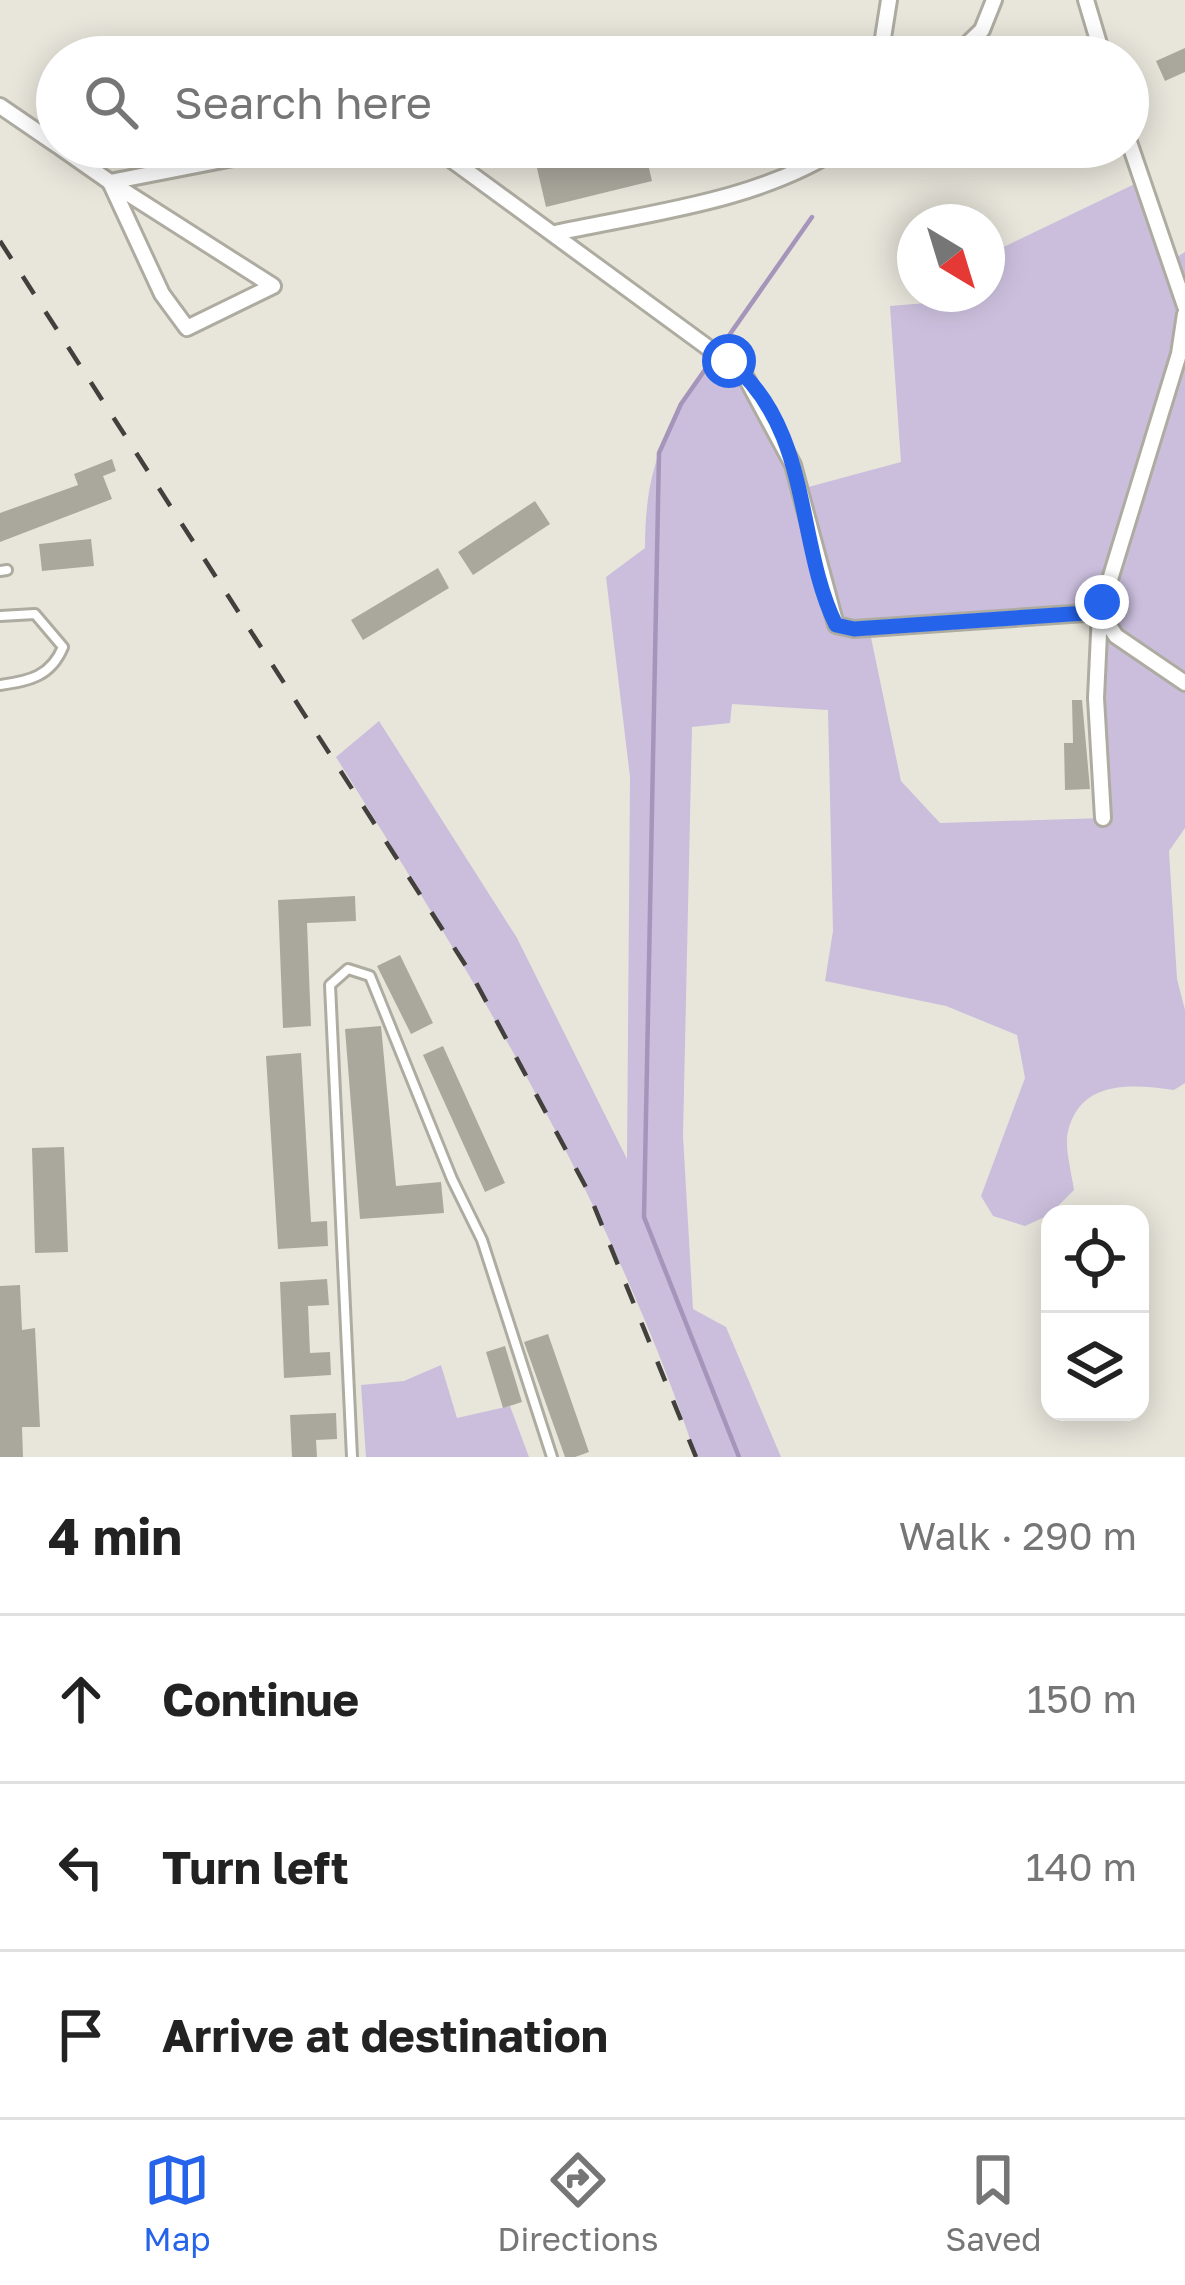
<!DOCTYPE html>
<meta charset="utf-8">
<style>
:root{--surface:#fff;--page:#f2f2f2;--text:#222;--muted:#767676;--line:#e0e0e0;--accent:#2563eb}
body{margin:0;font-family:"Golos Text",sans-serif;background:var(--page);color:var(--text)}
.controls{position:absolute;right:36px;bottom:36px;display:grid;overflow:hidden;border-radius:24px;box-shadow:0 6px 30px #0003}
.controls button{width:108px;height:108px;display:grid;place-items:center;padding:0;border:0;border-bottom:3px solid var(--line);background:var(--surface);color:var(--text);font:60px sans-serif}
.compass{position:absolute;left:897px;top:204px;width:108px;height:108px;border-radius:50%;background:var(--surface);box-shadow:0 6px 30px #0003;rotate:142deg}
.stop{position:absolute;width:36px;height:36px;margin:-27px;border:9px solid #2563eb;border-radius:50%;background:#fff}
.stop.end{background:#2563eb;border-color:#fff;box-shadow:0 3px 12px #0008}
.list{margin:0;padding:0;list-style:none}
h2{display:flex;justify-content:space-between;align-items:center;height:156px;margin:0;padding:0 48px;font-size:51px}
h2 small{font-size:39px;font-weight:400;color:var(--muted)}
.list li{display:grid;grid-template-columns:78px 1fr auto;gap:36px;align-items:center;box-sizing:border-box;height:168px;padding:0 48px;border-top:3px solid var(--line)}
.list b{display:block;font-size:45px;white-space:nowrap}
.list em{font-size:39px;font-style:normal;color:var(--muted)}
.icon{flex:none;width:66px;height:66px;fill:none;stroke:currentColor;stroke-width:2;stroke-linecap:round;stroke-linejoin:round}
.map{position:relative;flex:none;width:1185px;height:1457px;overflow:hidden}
.search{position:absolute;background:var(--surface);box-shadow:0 6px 30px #0003;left:36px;right:36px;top:36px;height:132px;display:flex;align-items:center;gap:30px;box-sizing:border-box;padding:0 42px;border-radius:66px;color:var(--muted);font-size:45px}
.sheet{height:660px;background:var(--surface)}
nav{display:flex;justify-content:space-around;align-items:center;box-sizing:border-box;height:168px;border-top:3px solid var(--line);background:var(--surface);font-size:33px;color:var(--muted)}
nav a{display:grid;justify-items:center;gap:6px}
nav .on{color:var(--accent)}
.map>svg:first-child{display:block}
</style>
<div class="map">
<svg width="1185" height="1457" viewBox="0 0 1185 1457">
<rect width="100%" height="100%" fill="#e8e6db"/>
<g fill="#cabedc" fill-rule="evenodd">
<path d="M1143,180L1172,260L1185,252V828L1169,851L1177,979L1185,1010V1083L1174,1090C1133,1084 1081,1079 1068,1131C1064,1147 1072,1174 1074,1190L1049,1215L1025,1226L993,1216L981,1196L1025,1078L1017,1035L946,1006L825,981L833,931L828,710L732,704L730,723L692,727L683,1136L693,1309L726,1327L781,1457H696C613,1205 475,980 336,757L379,721L517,938L627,1159L630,777L606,577L645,548C645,460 668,424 716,353L744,374L801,489L901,462L890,306L938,302L940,294H987V255ZM1100,613L1103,818L940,823L901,781L869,628Z"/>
<path d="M441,1365L457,1418L510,1406L529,1457H366L361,1385L404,1381Z"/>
</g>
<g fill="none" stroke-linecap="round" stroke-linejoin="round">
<path stroke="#a595bb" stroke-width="4.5" d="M739,1457L644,1217L659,453L681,404L812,217"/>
</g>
<g fill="#aaa89d">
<path d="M1185,48V72L1165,81L1156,61Z"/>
<path d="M551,147H644L652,181L546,207L533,151Z"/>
<path d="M112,459L116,471L103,476L112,499L0,542V513L78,485L74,474Z"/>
<path d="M535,501L550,524L473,575L458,552Z"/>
<path d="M91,539L94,566L42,571L39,544Z"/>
<path d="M438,568L449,588L363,640L351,620Z"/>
<path d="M1072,700H1082L1090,789L1065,790L1064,743H1073Z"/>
<path d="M355,896L356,921L307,923L311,1026L283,1028L278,900Z"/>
<path d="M400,955L433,1023L411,1034L377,966Z"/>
<path d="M381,1026L396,1186L441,1182L444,1213L360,1219L345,1029Z"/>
<path d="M443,1046L505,1183L485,1192L423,1055Z"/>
<path d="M301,1053L311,1222L327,1221L328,1246L278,1249L266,1056Z"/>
<path d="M64,1147L68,1252L35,1253L32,1148Z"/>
<path d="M327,1279L329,1305L308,1306L310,1353L330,1352L331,1375L284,1378L280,1282Z"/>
<path d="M20,1285L22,1330L35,1328L40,1427H22L23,1457H0V1286Z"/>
<path d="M548,1334L589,1452L575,1457H565L524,1342Z"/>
<path d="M505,1346L522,1402L503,1408L486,1352Z"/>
<path d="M336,1413L337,1439L316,1440L317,1457H292L290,1415Z"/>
</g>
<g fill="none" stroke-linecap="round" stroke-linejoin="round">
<g stroke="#aeaca1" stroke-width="14">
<g id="service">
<path d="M0,571L7,570"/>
<path d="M0,616L35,614L63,647C51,676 30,681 0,685"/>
<path d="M352,1457L330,985L348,969L370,976L452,1179L482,1240L552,1457"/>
</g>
</g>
<g stroke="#aeaca1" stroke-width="20">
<g id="minor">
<path d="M1086,0L1103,57"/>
<path d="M880,57L889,0"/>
<path d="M954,57L982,30L994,0"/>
<path d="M0,106L57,145"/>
<path d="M1128,139L1185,306"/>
<path d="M60,147L110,182L289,147"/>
<path d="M434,147L744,374L793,465L836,625L854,629L1100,612L1096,698L1103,818"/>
<path d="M110,182L273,286L187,328L162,294Z"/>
<path d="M555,233C648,213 760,201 841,147"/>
<path d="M1185,314L1179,354L1100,612L1116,636L1185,683"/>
</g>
</g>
<use href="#service" stroke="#fff" stroke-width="8"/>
<use href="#minor" stroke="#fff" stroke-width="14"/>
<path stroke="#42403c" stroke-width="4.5" stroke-dasharray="21 21" stroke-linecap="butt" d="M0,241L473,977L588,1191L696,1457"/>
</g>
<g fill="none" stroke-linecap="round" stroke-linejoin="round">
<path stroke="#2563eb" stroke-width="15" d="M729,361C813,430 795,542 836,625L854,629L1100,612L1102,602"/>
</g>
</svg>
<div class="controls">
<button><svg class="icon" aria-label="locate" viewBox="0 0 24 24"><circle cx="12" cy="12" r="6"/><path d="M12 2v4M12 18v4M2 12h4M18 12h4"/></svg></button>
<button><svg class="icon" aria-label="layers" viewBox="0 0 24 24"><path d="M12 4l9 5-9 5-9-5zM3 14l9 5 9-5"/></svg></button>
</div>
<svg class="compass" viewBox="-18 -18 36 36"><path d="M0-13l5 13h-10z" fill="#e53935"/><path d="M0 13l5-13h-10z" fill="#767676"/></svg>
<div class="stop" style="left:729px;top:361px"></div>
<div class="stop end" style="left:1102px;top:602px"></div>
<div class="search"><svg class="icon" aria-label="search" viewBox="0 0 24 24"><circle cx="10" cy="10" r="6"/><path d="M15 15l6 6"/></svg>Search here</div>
</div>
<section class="sheet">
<h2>4 min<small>Walk · 290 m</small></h2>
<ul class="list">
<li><svg class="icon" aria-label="ahead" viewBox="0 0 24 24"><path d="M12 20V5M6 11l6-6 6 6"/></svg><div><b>Continue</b></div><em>150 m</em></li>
<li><svg class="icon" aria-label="left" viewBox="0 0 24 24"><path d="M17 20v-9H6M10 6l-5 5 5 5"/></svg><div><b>Turn left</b></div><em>140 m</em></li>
<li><svg class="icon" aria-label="arrive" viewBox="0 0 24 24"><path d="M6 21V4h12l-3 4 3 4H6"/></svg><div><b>Arrive at destination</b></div></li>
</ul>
</section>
<nav>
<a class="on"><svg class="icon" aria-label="map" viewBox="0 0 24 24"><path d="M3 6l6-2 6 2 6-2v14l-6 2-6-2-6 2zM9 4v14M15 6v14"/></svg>Map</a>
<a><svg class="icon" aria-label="directions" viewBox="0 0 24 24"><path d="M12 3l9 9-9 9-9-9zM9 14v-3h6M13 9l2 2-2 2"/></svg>Directions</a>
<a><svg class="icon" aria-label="saved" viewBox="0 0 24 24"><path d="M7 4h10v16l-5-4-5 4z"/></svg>Saved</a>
</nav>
